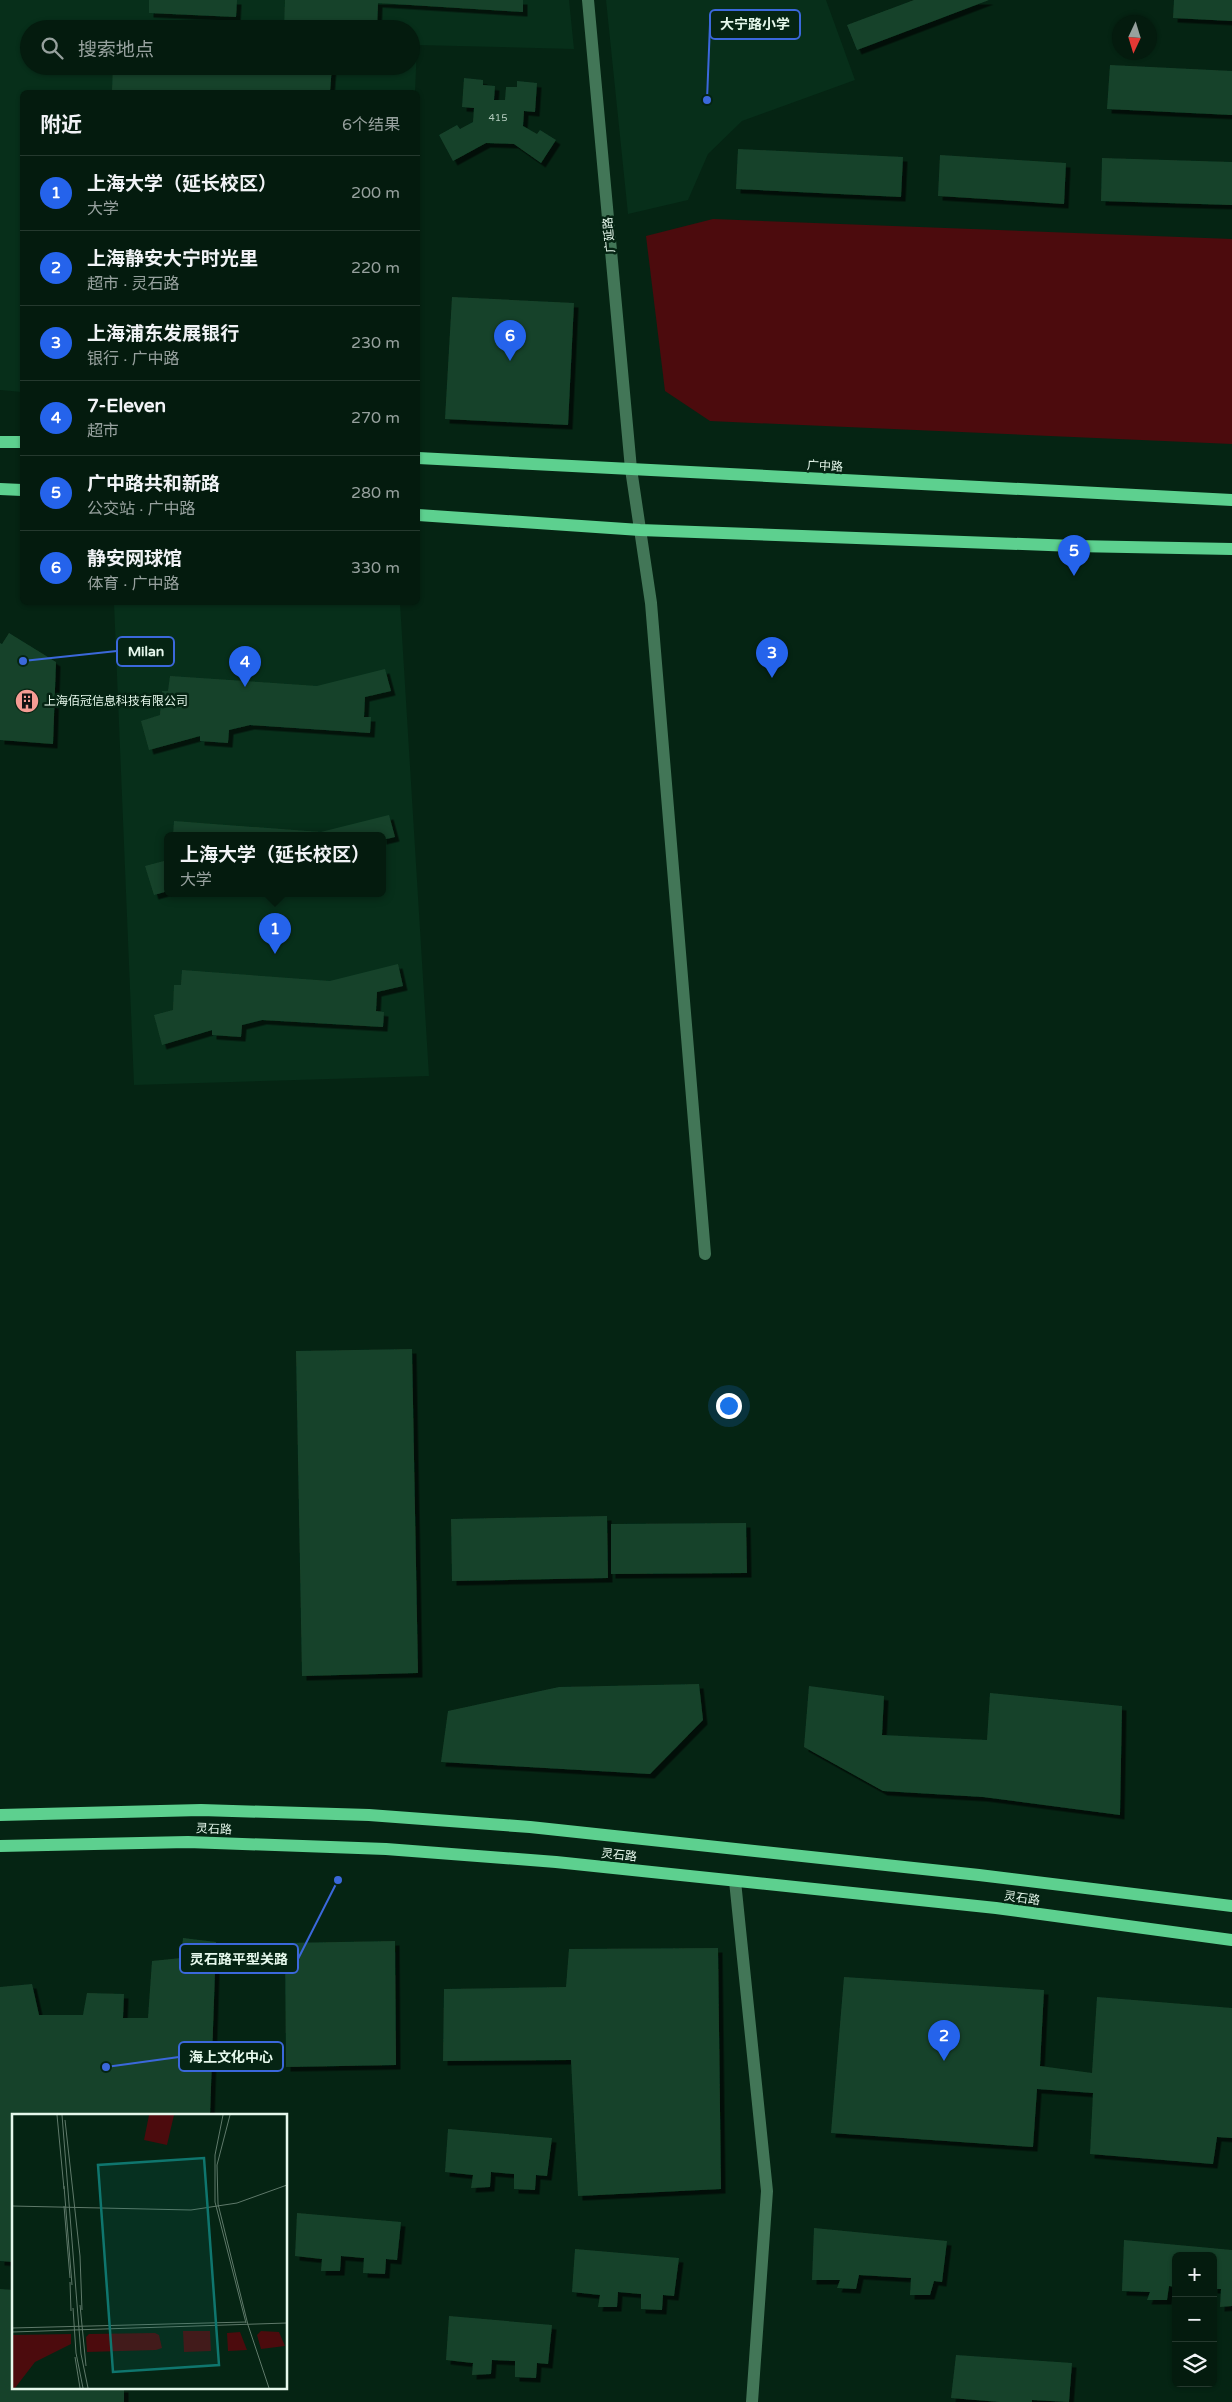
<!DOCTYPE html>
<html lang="zh">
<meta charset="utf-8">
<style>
:root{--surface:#041b0e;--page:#12281c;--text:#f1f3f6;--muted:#97a19e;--line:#25392e;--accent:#2563eb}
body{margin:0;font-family:"Varela Round","Noto Sans SC",sans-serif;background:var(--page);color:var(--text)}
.controls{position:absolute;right:15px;bottom:15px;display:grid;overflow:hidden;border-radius:8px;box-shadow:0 1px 4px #0004}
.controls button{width:45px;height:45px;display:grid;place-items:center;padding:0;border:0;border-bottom:1px solid var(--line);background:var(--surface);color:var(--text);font:25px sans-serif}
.compass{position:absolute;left:1112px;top:15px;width:45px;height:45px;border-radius:50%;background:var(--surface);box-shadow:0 1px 4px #0004;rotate:184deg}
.you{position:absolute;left:728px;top:1405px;width:18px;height:18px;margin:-12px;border:4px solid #fff;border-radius:50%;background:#1a73e8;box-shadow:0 0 0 8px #1a73e833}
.badge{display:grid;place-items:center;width:32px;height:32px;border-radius:50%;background:var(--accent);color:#fff;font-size:16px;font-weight:700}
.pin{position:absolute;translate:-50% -41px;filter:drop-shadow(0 1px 2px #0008)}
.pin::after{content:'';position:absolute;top:26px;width:18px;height:15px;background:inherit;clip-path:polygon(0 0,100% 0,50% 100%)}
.popup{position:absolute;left:164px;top:832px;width:222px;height:65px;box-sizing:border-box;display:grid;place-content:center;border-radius:8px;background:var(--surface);filter:drop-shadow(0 1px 4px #0005);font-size:16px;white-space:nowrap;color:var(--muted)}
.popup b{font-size:19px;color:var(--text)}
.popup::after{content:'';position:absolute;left:50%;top:100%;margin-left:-10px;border:10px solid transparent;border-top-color:var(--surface)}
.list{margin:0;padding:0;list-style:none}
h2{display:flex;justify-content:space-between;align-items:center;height:65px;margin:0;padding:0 20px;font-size:21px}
h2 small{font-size:16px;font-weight:400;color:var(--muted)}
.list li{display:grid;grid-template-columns:32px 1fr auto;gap:15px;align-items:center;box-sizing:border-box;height:75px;padding:0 20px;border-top:1px solid var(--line)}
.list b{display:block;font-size:19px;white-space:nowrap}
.list p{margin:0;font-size:16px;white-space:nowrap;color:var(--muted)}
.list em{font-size:16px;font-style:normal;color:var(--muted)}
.icon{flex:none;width:28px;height:28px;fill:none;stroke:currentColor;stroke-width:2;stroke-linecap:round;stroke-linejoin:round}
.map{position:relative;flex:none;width:1232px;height:2402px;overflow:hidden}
.search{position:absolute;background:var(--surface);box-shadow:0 1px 4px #0004;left:20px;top:20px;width:400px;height:55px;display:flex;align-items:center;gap:12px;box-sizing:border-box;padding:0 18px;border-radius:28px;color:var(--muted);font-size:19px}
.panel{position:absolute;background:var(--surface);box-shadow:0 1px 4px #0004;left:20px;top:90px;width:400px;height:515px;border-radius:8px}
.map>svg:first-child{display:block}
</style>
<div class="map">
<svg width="1232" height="2402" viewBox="0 0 1232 2402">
<defs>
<filter id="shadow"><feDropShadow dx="4.5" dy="4.5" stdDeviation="0" flood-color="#0009"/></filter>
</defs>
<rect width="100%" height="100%" fill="#052413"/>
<g fill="#072f1a" fill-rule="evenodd">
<path d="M0,0H569L574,49L417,45L415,92H22V392L0,390ZM29,29H411V66H29Z"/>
<path d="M606,0H826L855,80L742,121L708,154L688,200L628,214Z"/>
<path d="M114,603H400L429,1076L134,1085ZM168,835H382V893H168Z"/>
</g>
<path fill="#4c0b0d" d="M713,219L1232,239V444L710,421L665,391L646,236Z"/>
<g fill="#17422a" filter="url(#shadow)">
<path d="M149,0H237L236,17L149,13Z"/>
<path d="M285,0H523V12L378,3L377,29H284Z"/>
<path d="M914,0H989L857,50L847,25Z"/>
<path d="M1174,0H1232V21L1173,18Z"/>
<path d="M1110,65L1232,71V115L1107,109Z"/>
<path d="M113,66H332L330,92H112Z"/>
<path d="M464,78L483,80V85L495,86L494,100H505L506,87H517V81L537,83L535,112L524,111L523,126L537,134L540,130L556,140L541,163L514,144L486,143L453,161L439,135L457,125L460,129L473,122L474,108L462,107Z"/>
<path d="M738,149L903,157L901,197L736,189Z"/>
<path d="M940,155L1066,163L1064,204L938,196Z"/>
<path d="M1102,158L1232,162V205L1101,201Z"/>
<path d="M452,297L574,303L568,425L445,419Z"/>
<path d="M9,633L56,662L53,744L0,740V643L2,644Z"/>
<path d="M385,669L391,691L365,697L364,717H371L370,733L250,725L229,730L228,743L200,741V736L149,750L141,721L160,715L162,691H168L170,676L317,686Z"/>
<path d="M389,815L395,837L382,840V835H173L174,821L321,832Z"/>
<path d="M166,836H168V891L154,895L145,866L164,861Z"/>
<path d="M398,964L403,986L377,992L376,1011L384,1012L383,1027L262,1020L242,1025L241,1037L212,1035V1030L162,1045L154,1015L173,1010L174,985H181L182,970L330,981Z"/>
<path d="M412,1349L418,1673L302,1676L296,1351Z"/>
<path d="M607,1516L608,1578L452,1581L451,1519Z"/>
<path d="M746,1523L747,1573L611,1574V1524Z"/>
<path d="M699,1684L703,1720L650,1774L441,1762L448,1711L559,1687Z"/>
<path d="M809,1686L884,1696L882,1735L987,1740L990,1693L1122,1706L1120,1815L983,1797L883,1791L804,1747Z"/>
<path d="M183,1938L216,1942L210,2116H14V2262L0,2261V1987L32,1984L39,2015H83L87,1993L124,1994L123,2018H148L152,1961L181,1958Z"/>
<path d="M395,1941L396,2065L286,2067L285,1943Z"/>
<path d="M718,1948L721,2189L578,2196L571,2060L443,2061L444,1989L566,1987L569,1949Z"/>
<path d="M844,1977L1044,1990L1040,2066L1092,2073L1097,1997L1232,2008V2138L1217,2137L1213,2164L1090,2154L1093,2093L1037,2089L1033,2147L831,2133Z"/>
<path d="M448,2129L552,2138L547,2176L536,2175L535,2190L514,2189V2174L491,2172L490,2187L471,2188L473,2175L445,2172Z"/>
<path d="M297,2213L401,2222L397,2260L386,2259L385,2274L363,2273L364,2258L341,2256L340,2271H321L322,2259L295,2256Z"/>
<path d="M814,2228L947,2241L942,2282L934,2281L930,2295H910L911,2278L859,2275L856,2289L837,2288L840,2280H812Z"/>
<path d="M1124,2240L1232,2250V2306L1220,2307L1221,2289H1213V2256H1176V2287L1169,2286L1167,2300H1147L1150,2292L1122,2291Z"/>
<path d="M575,2249L679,2258L674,2296L663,2295L662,2310L641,2309V2294L618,2292L617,2307H598L600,2295L572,2292Z"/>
<path d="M0,2289L14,2290V2388H124V2402H0Z"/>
<path d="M449,2316L552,2325L548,2364L537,2363L536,2378L515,2377V2361L492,2360L491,2374L472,2375L473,2363L446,2360Z"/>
<path d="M956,2355L1072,2363L1069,2402L1032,2400V2402H1000L951,2398Z"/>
</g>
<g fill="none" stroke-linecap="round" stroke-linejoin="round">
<g stroke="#427657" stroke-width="12">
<path d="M588,0L631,469L651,603L705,1254"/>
<path d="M735,1881L767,2191L752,2402"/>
</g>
<g stroke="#5dd08f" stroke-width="12">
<path d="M0,442H22"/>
<path d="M418,458L1232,500"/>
<path d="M0,489L22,490"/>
<path d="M418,515L640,530L1074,546L1232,549"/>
<path d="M0,1815L201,1810L369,1815L530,1827L979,1875L1232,1906"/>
<path d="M0,1846L188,1842L386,1849L556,1862L996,1908L1232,1940"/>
</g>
</g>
<defs>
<g id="building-disc" transform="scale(1.25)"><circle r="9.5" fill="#f59c94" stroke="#052413"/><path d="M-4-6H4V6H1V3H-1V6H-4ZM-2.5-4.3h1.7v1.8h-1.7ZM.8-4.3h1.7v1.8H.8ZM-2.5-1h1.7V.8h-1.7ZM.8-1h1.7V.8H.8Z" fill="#111"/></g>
</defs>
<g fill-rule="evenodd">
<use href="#building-disc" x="27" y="701"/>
</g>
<g text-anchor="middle" stroke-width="5" stroke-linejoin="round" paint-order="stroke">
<g font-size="10" fill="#b2cabc">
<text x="498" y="121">415</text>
</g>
<g font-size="12" fill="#e6f8ec" stroke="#052413">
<text transform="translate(609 235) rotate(-95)" y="4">广延路</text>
<text transform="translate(825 466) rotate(3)" y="4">广中路</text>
<text transform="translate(214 1829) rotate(2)" y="4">灵石路</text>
<text transform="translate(619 1855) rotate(6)" y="4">灵石路</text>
<text transform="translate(1022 1898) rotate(8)" y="4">灵石路</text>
</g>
<g font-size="12" fill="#e6f8ec" stroke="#052413" text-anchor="start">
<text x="44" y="705">上海佰冠信息科技有限公司</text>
</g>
</g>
<g transform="translate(12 2114)">
<rect width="275" height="275" fill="#052413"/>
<path d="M137,1H162L155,31L132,26ZM171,217H198L199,237L172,238ZM249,217L267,218L273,232L249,235L245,221ZM228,218L235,236L216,237L215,219ZM143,219L147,221L150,234L144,236L75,238L74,223L77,220ZM59,220V230L23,248L3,274H0V221Z" fill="#4c0b0d"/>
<path fill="none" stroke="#5f796a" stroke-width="1" d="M45,1L52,75M50,1L69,240L76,274M211,1L203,41V88L234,209M218,1L205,51L206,90L236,211L257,274M53,6L68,142L70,196M52,72L60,171M0,92L179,96L225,89L275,71M52,92L58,164M58,168L59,197M68,191L74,252M61,194L64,239L71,274M0,214L234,208M0,218L275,209M63,243L68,274"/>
<path fill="#0f766e" fill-opacity="0.15" stroke="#0f766e" stroke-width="2.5" d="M192,44L207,251L101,258L86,51Z"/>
<rect width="275" height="275" fill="none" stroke="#e6f8ec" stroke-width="2.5"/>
</g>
<path fill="none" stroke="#3b68db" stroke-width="2" d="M707 100L710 24M23 661L117 651M338 1880L298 1959M106 2067L179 2057"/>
<g fill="#3b68db" stroke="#052413" stroke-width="2">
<circle cx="707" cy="100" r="5"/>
<circle cx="23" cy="661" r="5"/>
<circle cx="338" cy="1880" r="5"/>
<circle cx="106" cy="2067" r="5"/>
</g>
<g fill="#052413" stroke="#3b68db" stroke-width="2">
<rect x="710" y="10" width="90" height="29" rx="5"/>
<rect x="117" y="637" width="57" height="29" rx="5"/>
<rect x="180" y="1944" width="118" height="29" rx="5"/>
<rect x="179" y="2042" width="104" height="29" rx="5"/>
</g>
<g font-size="14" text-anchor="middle" font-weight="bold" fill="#e6f8ec">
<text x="755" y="29">大宁路小学</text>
<text x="146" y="656">Milan</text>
<text x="239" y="1964">灵石路平型关路</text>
<text x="231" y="2062">海上文化中心</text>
</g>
</svg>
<div class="controls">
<button>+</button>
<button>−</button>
<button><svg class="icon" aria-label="layers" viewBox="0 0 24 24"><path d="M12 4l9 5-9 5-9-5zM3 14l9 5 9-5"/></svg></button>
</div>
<svg class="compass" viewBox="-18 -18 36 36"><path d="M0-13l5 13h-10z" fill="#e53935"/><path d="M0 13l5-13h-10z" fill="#97a19e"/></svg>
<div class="you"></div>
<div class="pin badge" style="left:275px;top:954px">1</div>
<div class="popup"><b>上海大学（延长校区）</b>大学</div>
<div class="pin badge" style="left:944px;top:2061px">2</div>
<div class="pin badge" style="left:772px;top:678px">3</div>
<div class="pin badge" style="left:245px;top:687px">4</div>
<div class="pin badge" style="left:1074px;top:576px">5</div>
<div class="pin badge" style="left:510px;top:361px">6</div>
<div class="search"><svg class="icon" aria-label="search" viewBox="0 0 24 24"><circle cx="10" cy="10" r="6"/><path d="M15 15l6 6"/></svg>搜索地点</div>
<section class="panel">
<h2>附近<small>6个结果</small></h2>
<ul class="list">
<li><span class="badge">1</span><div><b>上海大学（延长校区）</b><p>大学</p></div><em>200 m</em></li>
<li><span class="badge">2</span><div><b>上海静安大宁时光里</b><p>超市 · 灵石路</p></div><em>220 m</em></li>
<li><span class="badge">3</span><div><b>上海浦东发展银行</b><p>银行 · 广中路</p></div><em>230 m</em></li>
<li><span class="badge">4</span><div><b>7-Eleven</b><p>超市</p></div><em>270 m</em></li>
<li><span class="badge">5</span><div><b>广中路共和新路</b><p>公交站 · 广中路</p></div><em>280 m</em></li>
<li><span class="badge">6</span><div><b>静安网球馆</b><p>体育 · 广中路</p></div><em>330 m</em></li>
</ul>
</section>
</div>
